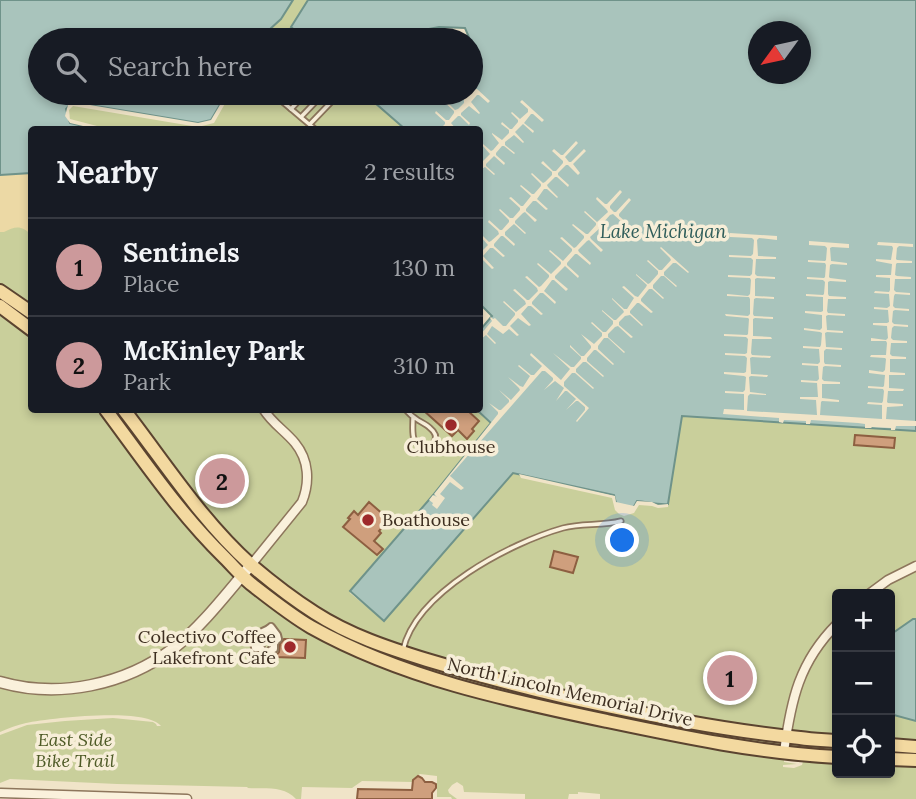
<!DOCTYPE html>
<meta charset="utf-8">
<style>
:root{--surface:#171b24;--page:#242831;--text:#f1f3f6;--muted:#9ea1a6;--line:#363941;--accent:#cc999b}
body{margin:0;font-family:Lora,serif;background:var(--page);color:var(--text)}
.controls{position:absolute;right:21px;bottom:21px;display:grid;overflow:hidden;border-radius:7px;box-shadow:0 4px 10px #0003}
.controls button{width:63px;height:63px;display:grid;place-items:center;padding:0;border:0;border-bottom:2px solid var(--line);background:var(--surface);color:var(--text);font:35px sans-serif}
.compass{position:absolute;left:748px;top:21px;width:63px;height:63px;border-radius:50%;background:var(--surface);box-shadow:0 4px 10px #0003;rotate:237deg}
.you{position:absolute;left:623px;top:541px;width:24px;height:24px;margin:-18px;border:5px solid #fff;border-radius:50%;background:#1a73e8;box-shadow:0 0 0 10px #1a73e833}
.badge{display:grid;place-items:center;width:46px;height:46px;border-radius:50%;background:var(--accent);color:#111;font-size:23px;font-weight:700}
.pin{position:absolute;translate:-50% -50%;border:4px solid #fff;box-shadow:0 2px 7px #0006}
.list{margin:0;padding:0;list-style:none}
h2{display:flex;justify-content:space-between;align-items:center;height:91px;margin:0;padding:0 28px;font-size:30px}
h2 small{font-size:23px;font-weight:400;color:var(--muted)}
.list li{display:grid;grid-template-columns:46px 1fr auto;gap:21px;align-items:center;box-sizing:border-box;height:98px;padding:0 28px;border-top:2px solid var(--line)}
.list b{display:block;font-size:26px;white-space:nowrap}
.list p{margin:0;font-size:23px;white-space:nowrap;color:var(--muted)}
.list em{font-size:23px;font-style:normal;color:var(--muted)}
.icon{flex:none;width:38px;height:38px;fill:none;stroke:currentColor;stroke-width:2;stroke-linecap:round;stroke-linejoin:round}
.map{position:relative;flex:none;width:916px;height:799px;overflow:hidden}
.search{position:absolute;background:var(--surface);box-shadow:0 4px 10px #0003;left:28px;top:28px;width:455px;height:77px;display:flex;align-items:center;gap:18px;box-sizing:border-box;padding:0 24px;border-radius:38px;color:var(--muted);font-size:26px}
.panel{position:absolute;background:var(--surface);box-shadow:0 4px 10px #0003;left:28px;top:126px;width:455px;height:287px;border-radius:7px}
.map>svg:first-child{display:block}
</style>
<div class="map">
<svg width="916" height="799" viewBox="0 0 916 799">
<rect width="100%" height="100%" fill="#f0e4c8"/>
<g fill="#c9cf9b">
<path d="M293,0H308L291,26L307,40H258L282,19Z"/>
<path d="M227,93H331L340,100L347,93H378L375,102L405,129L95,130L70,123L66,109L68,105L211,120Z"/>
<path d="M31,173L32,410H477L491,422L434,494L350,591V593L384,621L513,473L615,496L682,416L916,431V760L890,759V594H837V757H798V761L784,759V762L797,764L783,765V767L794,768L802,765L804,758L837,761V773H890V764L916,766V799H600V794L578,792V794H569L568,799H525V794L464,792L463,786L457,782L452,785L448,790L449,793L457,799H452L451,797H437V776L420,774L414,778L413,782L362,781L352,788L302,787L301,799H296C284,785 264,789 248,788L247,787L117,784L10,779L0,783V735L27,725L65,721L113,718L153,722L156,724L157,726H161C146,707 50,718 26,723C17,725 9,728 0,732V175Z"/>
</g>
<path fill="#ecd9a5" d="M31,173V235C22,225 15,226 4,232H0V175Z"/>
<g fill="#a9c4bc" stroke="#6f938a" stroke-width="2" fill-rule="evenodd">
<path d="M0,0H293L281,19L258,40H40V93H227L211,120L198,123L72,102L66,109L70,123L95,129L32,130L31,173L0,175Z"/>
<path d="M308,0H916V431L682,416L668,504C658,505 648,502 637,501L632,510C618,514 617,508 614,495L513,473L384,621L350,591L434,494L491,423L477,410H480V330L492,316L480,304V130L405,129L374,102L375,96L378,93H471V42L465,28L439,27L419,31L412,39L413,40H307L291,27ZM758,32H800V74H758Z"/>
<path d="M913,619H916V721L890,714V635Z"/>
</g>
<g fill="#f0e4c8">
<path d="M471,89H477L490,101L488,103L479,95H477L471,102L480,113L479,114L469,106L461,113V115L470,123L469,125L460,116H458L451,123L456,129L450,127L446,129H440L445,124V122L435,113L436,111L446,120H449L454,113V111L444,102L446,101L455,110L458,109L464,103V100L456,93H471Z"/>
<path d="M227,93H231L214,123L198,127L73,106L69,110L70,119L97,126L96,129L70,123L65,116L68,105L72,102L198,123L211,120Z"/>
<path d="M522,100L544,120L542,122L533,114H531L524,123L534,131L533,133L523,124L515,132L524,142L523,143L514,135L505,142V145L515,153L514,154L504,146H502L496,153V155L505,163L504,165L494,156L486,164V166L495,174L494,175L485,167L480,170V160L483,161L490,154L482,145L483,144L491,151L493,150L499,143L492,134V133L502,140L509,133V130L501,124L502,122L510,129H512L518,122V120L511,113L512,112L520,119L528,112V109L520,102Z"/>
<path d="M576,141L578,143L565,157L569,162H571L584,149L586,151L573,164L580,173L578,175L568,165H566L558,173V175L569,185L568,187L557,177H555L547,185L548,187L558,197L557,198L547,189H544L537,199L548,209L546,210L536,201H533L526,209V211L537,220L535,222L525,212L523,213L515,221V223L526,233L525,234L514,224L505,232V235L515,244L514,246L503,236H501L494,244V246L505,256L503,257L493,248H490L483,256L494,268L492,269L482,259H480V253L488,245L480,236V233L489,242L491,241L499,234L498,231L488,222L489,220L500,230H502L509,222V220L499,210L500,209L510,218H513L520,210V208L509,198L511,197L521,206H523L531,196L520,186L521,185L532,194H534L541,186V184L531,174L532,173L543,183L545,182L552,175V172L541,163L543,161L553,171H556L563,163V161L552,151L554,149L561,155H563Z"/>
<path d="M620,190L622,192L610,206V208L614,212H616L629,198L631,200L619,214V216L627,223L625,225L613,214L610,215L602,224V226L614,237L613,238L601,227L590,237L591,239L603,250L601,252L589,240L587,241L578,250L579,252L591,263L590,265L577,254H575L567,263V265L579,276L578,278L565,266L555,276V278L568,289L566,291L554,280H552L544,291L556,302L555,304L543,293H540L532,302V304L543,314L541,315L531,306H528L521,314L531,325L529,326L518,318L510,326L519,335L517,336L509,329L503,334L492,326L487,334L496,343L495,344L486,335L480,340V335L492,321L490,318L491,317L493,319L495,318L503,326H506L515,315V313L503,302L504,301L516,312L526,304L525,301L513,290L515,289L527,300H529L538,291L537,288L525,277L527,276L539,287L541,286L549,277V275L537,264L538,263L551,274L561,264V262L549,251L550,250L563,261L572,251V249L560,238L562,237L574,248L576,247L584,238V236L572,225L573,224L586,234H588L596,225V223L584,212L585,211L597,222L608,212L607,210L596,199L597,197L605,204H607Z"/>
<path d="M730,233L777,236V240L759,238L757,240L758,256L776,257V259H756L755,274L757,276L775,277V279L757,278L755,279V296L774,297V299L756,298L754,299L753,314L754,316L773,317V319L755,318L753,319V336L771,337L772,339H752L751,353L752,355L771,356L770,358L752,357L750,358L751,374L768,375L767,377L751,376L749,377L750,392L766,394V395L750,394L748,396L747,411L817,415L816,400L800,399V397H818L817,383L801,382V380L817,381L819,379L818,366L802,365V363L818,364L820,362L819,349L803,348V346L820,347L821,345L822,333L820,332L804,330V328L820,330L822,328V315L805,313V311L821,312L823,311V297L806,296V294L823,295L824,294L825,282L823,280L807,279V277L824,278L825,277L826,265L825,263L808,262V260L825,261L826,260L827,248L825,246L809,245V241L849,244V248L832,247L830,248L831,261L847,263V265L832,264L830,265L829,277L830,278L846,280V282L830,281L828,282V294L829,296L846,297V299H828L827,311L828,313L845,314V316L828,315L826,316L827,330L843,331V333L827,332L825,333L826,347L842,348V350L826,349L824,351V362L825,364L841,365V367L825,366L823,367L822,379L824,381L840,382V384H822V398L839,400V402L822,401L821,402L820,415L882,419V405L867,404L868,402L882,403L883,401L884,391L883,389L868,388V386L883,387L884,386L885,375L869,373V370L883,372L885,370L886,359L885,358L870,357L871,355H886L887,343L886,341H871V338L886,340L888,338L887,326L873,325V323H887L889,322L888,310L874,309V307L887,308L890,306L889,294L874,293L875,291L889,292L890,290V278L876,277V275H891L892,264L876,261V259L891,260L893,248L892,246L877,245L878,242L913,244V247L899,246L897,248L896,259L897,260L912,261V263H897L896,264L895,275L897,276L911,277V279H895L894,290L896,292L910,293V295L895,294L894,296L893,306L895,308L909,309V311L895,310L893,311L892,322L894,324L908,325V327L894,326L892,328L891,338L893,340L907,341V343H891L890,354L892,356L906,357V359H890V372L905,373V375H889V388L904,389L903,391H888L887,402L888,403L903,404V406L887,407L886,419L916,421V426H896L895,430H891V428L872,427L871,428H865V424L858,423L811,420L810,424H806V421L784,420L783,423L779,422V418L723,414L724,409L744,410V394L725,393V391L743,392L745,390L746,377L744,376L724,374V372L744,373L746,372L747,358L745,356L725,355V353L745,354L747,353L748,339L746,337L724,336V334L747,335L748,334L749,319L748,318L726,316L725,314L748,316L750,314V299L749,297L727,296V294L748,296L750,294L751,280L750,278L728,277V275L750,276L752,274L753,260L751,258L729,257V255L751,256L753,254L754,240L752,238L730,237Z"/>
<path d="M661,247L689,272L688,273L676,263H673L664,272V275L677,286L676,287L664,276H661L653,285V288L664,298L663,299L652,289H649L641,299V301L653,312L651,313L639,303H637L630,311V313L643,325L642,326L630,315L625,316L619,322V325L633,337L631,338L618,326L615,327L608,334V337L625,352L624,353L608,338H604L598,346V349L614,364L613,365L596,350H594L587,358V361L604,376L603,377L586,362H583L576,369V372L594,388L593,389L575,373H572L564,382V386L589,408L577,422L576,421L585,410V407L578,401H576L566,410L576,399L567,391H565L556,401L564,388L555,381L544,390L553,380V378L545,371H542L450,476L464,488L461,490L450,482L440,494L445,498L437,509L432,505L433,503L429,500L433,495L437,497L434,494L498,414V412L489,403L499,410H501L509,402V400L499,390L511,400L520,390L519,388L508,377L520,386L523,387L530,376L518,366L519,365L531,375H534L542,366L530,355L531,353L561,380L570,369L553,353L571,367H574L581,359V357L570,347V345L581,356H584L591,348V346L581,334L594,344L602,336V333L591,323L592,322L603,332H606L613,324V321L602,311V310L614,320H616L624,312L623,310L612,299V298L624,309H627L634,298L622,287L624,286L635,296L638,297L646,287L647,285L636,275V274L648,284L650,283L658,274V271L647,261L648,260L659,270H662L671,260L670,258L660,248Z"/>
<path d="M519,474L615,496L616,502L634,506L637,501L652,502L658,505L668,504V507L658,508L652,506L639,505L634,513L624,516L619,514L615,510L612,498L521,478Z"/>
</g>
<g fill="#cf9f7d" stroke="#8d5f41" stroke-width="2">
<path d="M423,410H467L479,421L472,429L474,431L467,439L458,430L452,436Z"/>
<path d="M855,435L895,438L894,448L854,445Z"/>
<path d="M369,502L385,516L386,523L379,531L381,533L374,541L383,549L377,555L343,527L350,519L348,518L354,511L358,515Z"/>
<path d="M554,551L578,557L573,573L550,567Z"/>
<path d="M284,639L306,640L305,658L275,657L279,652L280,644Z"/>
<path d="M418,776L422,778L425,782H432L436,784V788L432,793V799H357L358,789L412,790L413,780Z"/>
</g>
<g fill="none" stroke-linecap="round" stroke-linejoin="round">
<g stroke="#8d765c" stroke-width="7">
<g id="service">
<path d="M294,40V39"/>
<path d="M272,93L316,130"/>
<path d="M280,100L287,93"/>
<path d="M291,109L306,93"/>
<path d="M301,117L324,93"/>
<path d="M310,124L336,97"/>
<path d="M406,410C409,413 411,416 415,418C420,422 426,424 430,428C441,437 434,446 423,448C410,443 413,429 413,417"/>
<path d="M403,650C416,592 510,543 563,528C582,523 602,526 621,521"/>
</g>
</g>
<g stroke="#8d765c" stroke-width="10">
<path id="pedestrian" d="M271,627L277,635L278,639H274V649L271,650L270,654H264L261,648H255L254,639C258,631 265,633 271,627Z"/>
</g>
<g stroke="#8d765c" stroke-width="11">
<g id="minor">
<path d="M251,565L302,502C310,482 309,460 295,443C285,431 272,423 264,410"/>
<path d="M869,594L888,580L916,566"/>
<path d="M784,752C791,700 799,662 837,624"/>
<path d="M1,793L187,799"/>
</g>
</g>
<g stroke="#8d765c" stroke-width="13">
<path id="tertiary" d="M0,682C59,699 125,685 174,648C203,625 227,593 251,565"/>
</g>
<g stroke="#5b4430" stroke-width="16">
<g id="primary">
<path d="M0,291L32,313"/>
<path d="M0,306L32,330"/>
<path d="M106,410C144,461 179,513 225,558C235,568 244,579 255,587C273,601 292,616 311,627C402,678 507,700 607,721C683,737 760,753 837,757"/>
<path d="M124,410C165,463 201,520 251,565C271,582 293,599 315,613C349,635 388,648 427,660C473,674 518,686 565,697C643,714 721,730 800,738C813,740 825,740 837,741"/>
<path d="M890,745L916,747"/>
<path d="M890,759L916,760"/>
</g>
</g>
<use href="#service" stroke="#faf1dc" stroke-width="3.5"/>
<use href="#pedestrian" stroke="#faf1dc" stroke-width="6"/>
<use href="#minor" stroke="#faf1dc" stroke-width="8"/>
<use href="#tertiary" stroke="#faf1dc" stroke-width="10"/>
<use href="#primary" stroke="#f3d9a0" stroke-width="12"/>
</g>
<g fill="#9e2a2b" stroke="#f7eed8" stroke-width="2.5">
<circle cx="451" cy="425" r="7"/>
<circle cx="368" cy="520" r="7"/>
<circle cx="290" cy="647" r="7"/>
</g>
<g text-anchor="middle" stroke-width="7" stroke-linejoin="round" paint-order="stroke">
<g font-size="18" fill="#3d2e20" stroke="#f7eed8">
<text x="451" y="453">Clubhouse</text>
<text x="382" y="526" text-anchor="start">Boathouse</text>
<text x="276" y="643" text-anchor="end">Colectivo Coffee<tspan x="276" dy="21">Lakefront Cafe</tspan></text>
</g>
<g font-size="18" fill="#3d2e20" stroke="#f7eed8">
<text transform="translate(570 692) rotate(13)" y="6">North Lincoln Memorial Drive</text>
</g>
<g font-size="18" font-style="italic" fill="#4d5a26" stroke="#f7eed8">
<text x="75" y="746">East Side<tspan x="75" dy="21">Bike Trail</tspan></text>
</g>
<g font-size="19" font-style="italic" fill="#2f5d5a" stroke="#f7eed8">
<text x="663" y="238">Lake Michigan</text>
</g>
</g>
</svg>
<div class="controls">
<button>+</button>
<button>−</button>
<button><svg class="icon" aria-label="locate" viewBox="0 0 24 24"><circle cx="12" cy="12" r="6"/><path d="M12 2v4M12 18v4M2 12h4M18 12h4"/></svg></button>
</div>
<svg class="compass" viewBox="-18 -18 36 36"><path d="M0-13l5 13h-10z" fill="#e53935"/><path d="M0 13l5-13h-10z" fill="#9ea1a6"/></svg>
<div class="you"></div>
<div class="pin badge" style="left:730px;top:678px">1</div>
<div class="pin badge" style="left:222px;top:481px">2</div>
<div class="search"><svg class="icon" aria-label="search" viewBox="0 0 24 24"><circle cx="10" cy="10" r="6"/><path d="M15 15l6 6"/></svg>Search here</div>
<section class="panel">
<h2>Nearby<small>2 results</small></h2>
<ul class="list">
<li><span class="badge">1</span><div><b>Sentinels</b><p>Place</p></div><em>130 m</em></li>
<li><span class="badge">2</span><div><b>McKinley Park</b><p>Park</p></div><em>310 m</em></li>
</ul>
</section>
</div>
